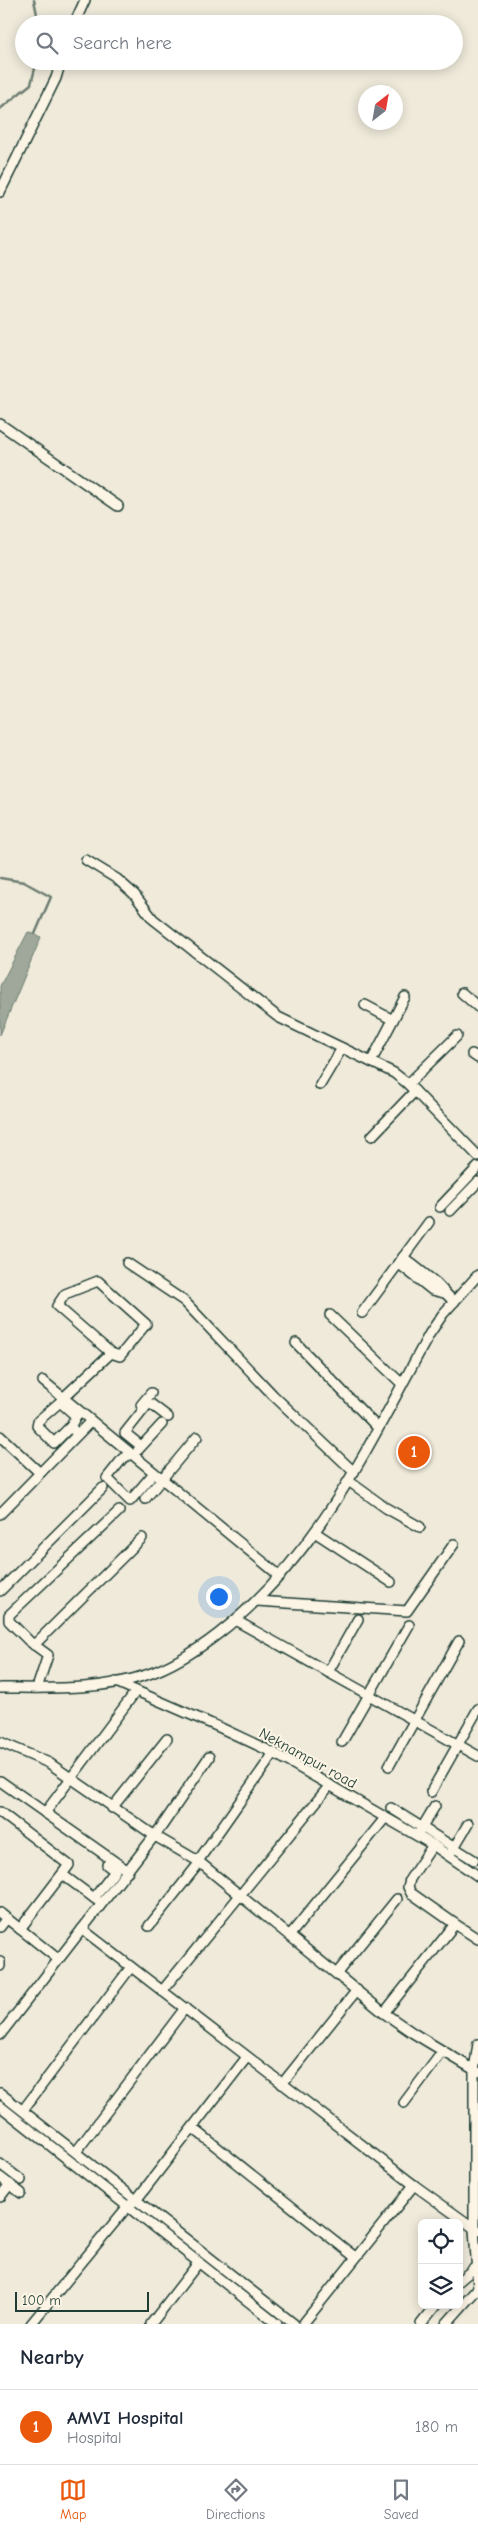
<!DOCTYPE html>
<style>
:root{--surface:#fff;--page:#f6f6f7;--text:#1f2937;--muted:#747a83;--line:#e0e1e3;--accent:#ea580c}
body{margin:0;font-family:"Comic Neue",sans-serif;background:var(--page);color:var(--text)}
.controls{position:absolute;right:15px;bottom:15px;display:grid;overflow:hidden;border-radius:8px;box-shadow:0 2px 12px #0003}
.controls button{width:45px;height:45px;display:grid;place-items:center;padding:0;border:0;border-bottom:1px solid var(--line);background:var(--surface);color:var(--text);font:25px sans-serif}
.compass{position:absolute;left:358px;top:85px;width:45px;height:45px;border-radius:50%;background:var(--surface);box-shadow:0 2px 12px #0003;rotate:31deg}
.scale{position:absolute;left:15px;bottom:12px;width:134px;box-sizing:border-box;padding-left:5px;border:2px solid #1f3d34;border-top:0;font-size:14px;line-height:18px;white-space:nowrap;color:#1f3d34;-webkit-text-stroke:4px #fcf5e5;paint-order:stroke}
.you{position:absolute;left:218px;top:1596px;width:18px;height:18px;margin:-12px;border:4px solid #fff;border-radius:50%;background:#1a73e8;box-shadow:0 0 0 8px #1a73e833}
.badge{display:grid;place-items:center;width:32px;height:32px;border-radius:50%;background:var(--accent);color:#fff;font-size:16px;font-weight:700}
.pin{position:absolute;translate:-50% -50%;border:2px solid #fff;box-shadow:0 1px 5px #0006}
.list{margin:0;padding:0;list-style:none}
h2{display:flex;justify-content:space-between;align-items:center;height:65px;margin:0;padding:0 20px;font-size:21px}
h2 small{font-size:16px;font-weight:400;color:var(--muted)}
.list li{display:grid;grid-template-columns:32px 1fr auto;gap:15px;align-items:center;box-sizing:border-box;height:75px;padding:0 20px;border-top:1px solid var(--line)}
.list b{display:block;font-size:19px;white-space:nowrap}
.list p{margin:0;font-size:16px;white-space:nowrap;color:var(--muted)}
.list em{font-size:16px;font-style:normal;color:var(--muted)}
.icon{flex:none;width:28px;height:28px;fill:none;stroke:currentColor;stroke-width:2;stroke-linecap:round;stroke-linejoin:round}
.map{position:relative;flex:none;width:478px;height:2324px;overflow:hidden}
.search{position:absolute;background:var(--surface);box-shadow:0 2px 12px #0003;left:15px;right:15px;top:15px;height:55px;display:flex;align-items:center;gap:12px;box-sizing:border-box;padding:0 18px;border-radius:28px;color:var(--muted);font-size:19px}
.sheet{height:140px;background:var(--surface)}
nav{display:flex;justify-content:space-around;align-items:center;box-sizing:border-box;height:70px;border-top:1px solid var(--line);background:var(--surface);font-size:14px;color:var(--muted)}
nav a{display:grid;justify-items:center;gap:2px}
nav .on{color:var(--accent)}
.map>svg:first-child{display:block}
</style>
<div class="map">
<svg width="478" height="2324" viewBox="0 0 478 2324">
<rect width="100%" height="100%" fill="#efeada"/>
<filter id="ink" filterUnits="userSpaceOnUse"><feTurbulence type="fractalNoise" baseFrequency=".02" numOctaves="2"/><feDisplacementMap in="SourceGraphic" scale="10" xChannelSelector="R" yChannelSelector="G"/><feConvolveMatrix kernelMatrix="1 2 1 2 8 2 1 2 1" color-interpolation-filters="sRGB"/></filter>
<g filter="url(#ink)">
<path fill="#9fa89a" stroke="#6c7d71" d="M28,932L41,937L0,1035V986Z"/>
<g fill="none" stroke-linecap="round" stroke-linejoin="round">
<g stroke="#6c7d71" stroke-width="2.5">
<path d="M34,0L39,24"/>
<path d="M0,109L31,84L37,61"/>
<path d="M0,878L24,882L51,897L35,934"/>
</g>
<g stroke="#1f3d34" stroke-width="12">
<g id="minor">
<path d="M74,24L85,0"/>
<path d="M0,192L56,78L61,61"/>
<path d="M0,424L118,506"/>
<path d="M86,860L117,879L134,894L153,919L278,1017L394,1073L408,1084"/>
<path d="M462,993L478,1007"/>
<path d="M365,1005L393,1020"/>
<path d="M457,1036L408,1084L478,1156"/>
<path d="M472,1054L478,1058"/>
<path d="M371,1062L405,997"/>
<path d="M320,1085L342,1048"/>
<path d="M372,1136L415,1091"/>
<path d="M440,1207L478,1167"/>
<path d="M450,1211L478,1182"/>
<path d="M403,1257L436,1283L454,1302"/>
<path d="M127,1263L184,1301L273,1395L354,1472"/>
<path d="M398,1263L432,1290L444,1293"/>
<path d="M362,1313L429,1222"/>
<path d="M330,1315L402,1384"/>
<path d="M296,1343L378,1428"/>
<path d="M43,1381L280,1576"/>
<path d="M63,1398L111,1353L120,1356L146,1324L98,1281L65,1294L57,1306L111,1353"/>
<path d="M141,1405L151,1393"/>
<path d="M70,1427L76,1416L60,1402L38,1421L37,1426L54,1443L70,1427L78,1434"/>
<path d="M0,1436L40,1473"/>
<path d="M141,1446L125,1433L148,1404H151L168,1417"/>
<path d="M138,1450L162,1424"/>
<path d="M131,1454L123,1458L107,1478L130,1501L154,1473"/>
<path d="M350,1482L386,1508L420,1527"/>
<path d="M145,1499L197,1437"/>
<path d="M0,1514L91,1421"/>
<path d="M316,1533L391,1582"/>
<path d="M0,1591L103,1488"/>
<path d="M257,1601L407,1611L454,1544"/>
<path d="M235,1620L478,1756"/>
<path d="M34,1645L142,1538"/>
<path d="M328,1672L358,1619"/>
<path d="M116,1682L221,1728L274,1753L433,1845L478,1876"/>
<path d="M0,1688C49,1688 99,1691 146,1675C173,1666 196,1651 218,1634C319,1556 370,1442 430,1333L443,1314L478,1275"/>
<path d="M37,1688L48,1655L29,1641L9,1621V1615L119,1511"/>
<path d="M0,1742L49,1763L155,1836L198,1861L384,2013L413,2033L478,2072"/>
<path d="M342,1742L409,1625"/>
<path d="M389,1766L459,1641"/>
<path d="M0,1781L128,1871"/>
<path d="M431,1792L478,1709"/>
<path d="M112,1808L167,1739"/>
<path d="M391,1808L474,1860"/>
<path d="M0,1812L69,1865L20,1929"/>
<path d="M45,1813L136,1691"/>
<path d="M420,1831L435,1806"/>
<path d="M433,1845L410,1879L408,1887L411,1893L455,1924"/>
<path d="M452,1851L468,1824"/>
<path d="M198,1861L274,1753"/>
<path d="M63,1875L98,1901"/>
<path d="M94,1898L115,1871L107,1865L111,1860"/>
<path d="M0,1913L58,1959"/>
<path d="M149,1926L200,1862"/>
<path d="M0,1927L7,1918"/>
<path d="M82,1929L414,2185L478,2231"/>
<path d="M290,1935L385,1818"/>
<path d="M0,1962V1966"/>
<path d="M337,1973L397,1899"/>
<path d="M162,1991L330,1785"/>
<path d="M384,2013L455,1924L478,1939"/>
<path d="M0,2035L162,1826L209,1757"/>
<path d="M478,2044L474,2070V2229L478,2288"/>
<path d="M282,2084L357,1990"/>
<path d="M0,2093L294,2324"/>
<path d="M404,2103L443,2051"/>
<path d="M0,2106L277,2324"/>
<path d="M23,2110L131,1967"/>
<path d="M193,2128L355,2257"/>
<path d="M76,2152L185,2008"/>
<path d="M0,2164L21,2180"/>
<path d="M0,2177L21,2193"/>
<path d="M0,2197L10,2184"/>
<path d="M459,2281L478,2265"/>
<path d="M31,2324L128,2206L137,2199L247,2057"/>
<path d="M151,2324L199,2262"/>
<path d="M303,2324L414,2185"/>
<path d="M421,2324L436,2305"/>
<path d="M446,2324L478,2288"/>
</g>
</g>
<use href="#minor" stroke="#fcf5e5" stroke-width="9"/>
</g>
</g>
<g text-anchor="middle" stroke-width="4" stroke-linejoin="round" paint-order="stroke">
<g font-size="15" fill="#1f3d34" stroke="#fcf5e5">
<text transform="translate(308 1758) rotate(29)" y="5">Neknampur road</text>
</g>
</g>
</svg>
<div class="controls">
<button><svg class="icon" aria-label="locate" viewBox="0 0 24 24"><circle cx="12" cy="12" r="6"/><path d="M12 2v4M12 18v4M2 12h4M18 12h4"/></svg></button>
<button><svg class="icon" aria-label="layers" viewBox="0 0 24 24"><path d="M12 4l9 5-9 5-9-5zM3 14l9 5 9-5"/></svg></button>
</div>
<svg class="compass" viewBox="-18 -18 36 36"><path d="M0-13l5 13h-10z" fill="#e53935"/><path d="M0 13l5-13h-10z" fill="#747a83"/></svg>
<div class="scale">100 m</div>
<div class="you"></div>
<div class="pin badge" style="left:414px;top:1452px">1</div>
<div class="search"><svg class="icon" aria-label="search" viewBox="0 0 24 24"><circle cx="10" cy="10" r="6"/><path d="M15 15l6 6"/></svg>Search here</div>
</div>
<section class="sheet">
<h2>Nearby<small></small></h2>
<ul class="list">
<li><span class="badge">1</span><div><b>AMVI Hospital</b><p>Hospital</p></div><em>180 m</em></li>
</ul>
</section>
<nav>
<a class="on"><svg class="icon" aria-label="map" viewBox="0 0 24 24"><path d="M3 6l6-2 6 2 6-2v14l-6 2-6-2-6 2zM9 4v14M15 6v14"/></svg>Map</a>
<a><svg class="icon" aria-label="directions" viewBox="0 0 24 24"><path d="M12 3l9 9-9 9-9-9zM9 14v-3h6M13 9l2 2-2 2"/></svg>Directions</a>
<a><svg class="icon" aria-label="saved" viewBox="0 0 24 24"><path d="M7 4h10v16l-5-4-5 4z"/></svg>Saved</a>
</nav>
